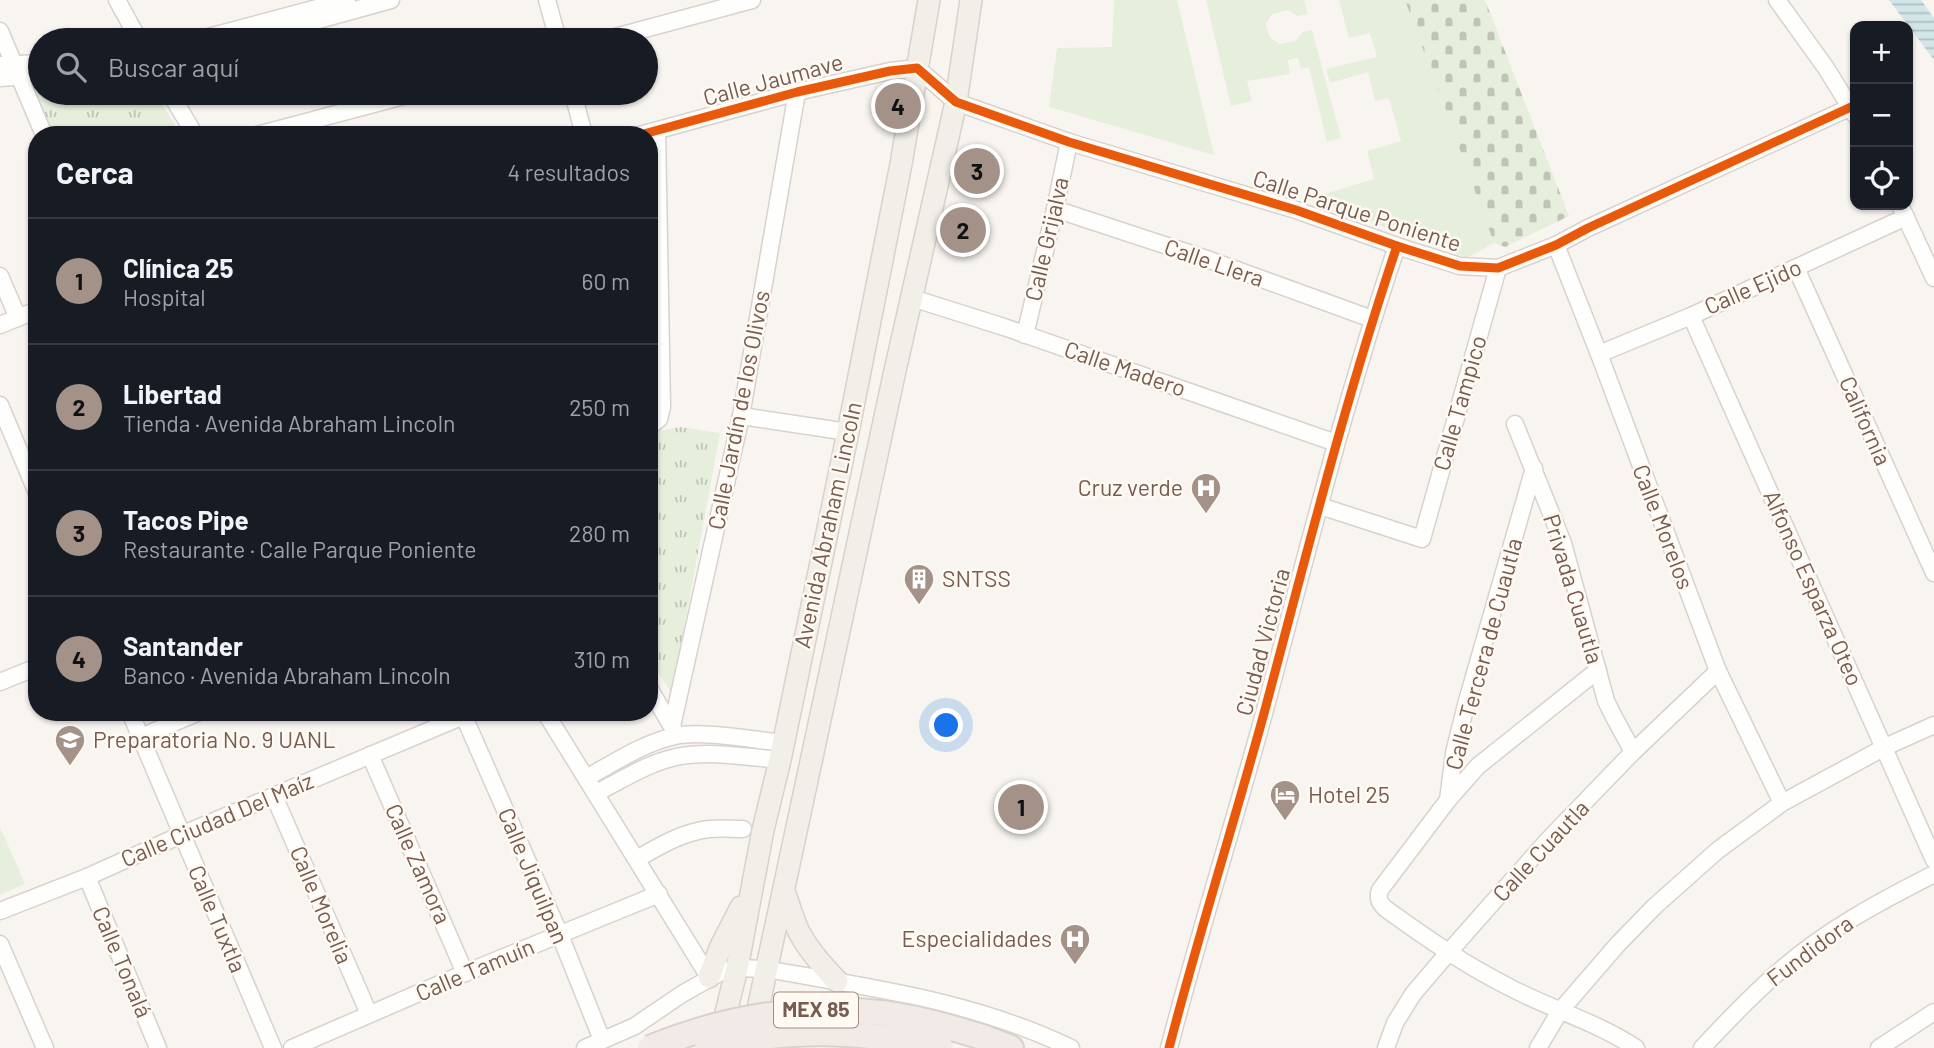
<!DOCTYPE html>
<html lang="es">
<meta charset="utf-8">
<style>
:root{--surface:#171b24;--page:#20242c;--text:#f1f3f6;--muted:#9ea1a6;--line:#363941;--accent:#a49288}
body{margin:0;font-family:Barlow,sans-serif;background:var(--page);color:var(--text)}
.controls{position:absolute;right:21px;top:21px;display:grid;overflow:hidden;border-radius:14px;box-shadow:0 2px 5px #0004}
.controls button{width:63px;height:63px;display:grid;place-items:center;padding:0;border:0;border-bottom:2px solid var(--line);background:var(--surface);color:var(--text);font:35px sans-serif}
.you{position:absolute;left:947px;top:726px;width:24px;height:24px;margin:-18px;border:5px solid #fff;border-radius:50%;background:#1a73e8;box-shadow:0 0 0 10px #1a73e833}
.badge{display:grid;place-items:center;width:46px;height:46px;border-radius:50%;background:var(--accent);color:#111;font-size:23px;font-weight:700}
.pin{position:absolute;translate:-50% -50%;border:4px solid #fff;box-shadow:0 2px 7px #0006}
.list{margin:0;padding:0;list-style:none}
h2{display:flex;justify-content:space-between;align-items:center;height:91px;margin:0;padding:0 28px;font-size:30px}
h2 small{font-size:23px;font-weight:400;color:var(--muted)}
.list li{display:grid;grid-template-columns:46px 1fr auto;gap:21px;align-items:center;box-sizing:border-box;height:126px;padding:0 28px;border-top:2px solid var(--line)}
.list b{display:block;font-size:26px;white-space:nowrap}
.list p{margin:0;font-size:23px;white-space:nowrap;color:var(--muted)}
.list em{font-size:23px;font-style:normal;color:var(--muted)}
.icon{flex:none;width:38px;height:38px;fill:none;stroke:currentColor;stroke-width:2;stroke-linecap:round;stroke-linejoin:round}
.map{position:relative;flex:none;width:1934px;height:1048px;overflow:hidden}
.search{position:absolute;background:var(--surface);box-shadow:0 2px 5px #0004;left:28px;top:28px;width:630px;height:77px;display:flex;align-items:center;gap:18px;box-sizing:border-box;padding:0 24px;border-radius:38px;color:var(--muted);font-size:26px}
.panel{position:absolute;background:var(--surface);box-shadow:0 2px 5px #0004;left:28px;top:126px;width:630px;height:595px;border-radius:28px}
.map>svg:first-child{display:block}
</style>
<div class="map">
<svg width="1934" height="1048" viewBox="0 0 1934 1048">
<defs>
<pattern id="cemetery-stones" width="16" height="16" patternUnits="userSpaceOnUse" patternTransform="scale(1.75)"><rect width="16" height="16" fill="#e6eedc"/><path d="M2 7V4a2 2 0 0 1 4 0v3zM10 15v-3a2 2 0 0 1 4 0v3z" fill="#bfc4b5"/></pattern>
<pattern id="park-tufts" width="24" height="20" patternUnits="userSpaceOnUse" patternTransform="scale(1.75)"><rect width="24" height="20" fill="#e6eedc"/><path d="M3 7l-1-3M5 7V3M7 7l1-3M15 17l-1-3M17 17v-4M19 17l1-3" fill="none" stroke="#bfc4b5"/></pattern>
<pattern id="water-rules" width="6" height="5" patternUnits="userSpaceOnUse" patternTransform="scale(1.75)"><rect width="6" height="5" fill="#d2e6e8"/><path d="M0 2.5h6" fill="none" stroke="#afbebe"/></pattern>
</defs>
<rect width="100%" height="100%" fill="#f8f5f0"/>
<g fill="#e6eedc">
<path d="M1114,0H1177L1214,155L1049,107L1057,48L1112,47Z"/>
<path d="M1206,0H1304L1308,14L1297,16L1288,10L1272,14L1266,24L1270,38L1280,44L1295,41L1303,32L1312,30L1341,138L1327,142L1309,67L1301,69L1298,58L1288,60L1290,74L1247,81L1252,101L1231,106Z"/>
<path d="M1339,0H1405L1494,243L1467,258L1309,199L1374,179L1367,151L1401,141L1389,98L1375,101L1368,72L1330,83L1326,69L1377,57L1370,33L1349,38Z"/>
<path d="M0,827L25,884L0,895Z"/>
</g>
<path fill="url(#cemetery-stones)" d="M1405,0H1485L1569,216L1505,247L1494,243Z"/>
<g fill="url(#park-tufts)">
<path d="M40,89V93H155L181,135H53L33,90Z"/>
<path d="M680,427L720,433L672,694L649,658V433Z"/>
</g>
<path fill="url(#water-rules)" d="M1889,0H1921L1934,18V60Z"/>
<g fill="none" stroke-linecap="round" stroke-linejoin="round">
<g stroke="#d8d2ce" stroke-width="19">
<g id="minor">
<path d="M117,0L139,40"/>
<path d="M547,0L558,40"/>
<path d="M1777,0L1826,68L1855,115"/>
<path d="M0,31L44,135"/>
<path d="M197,40L347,0"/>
<path d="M246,40L391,0"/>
<path d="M604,40L752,0"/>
<path d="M0,65L40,63"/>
<path d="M0,78L40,75"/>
<path d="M170,93L195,135"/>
<path d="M573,93L584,135"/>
<path d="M257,135L415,93"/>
<path d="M640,135L797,92L890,71L917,68L956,102L1069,142L1296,210L1397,246L1460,266L1498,268L1556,245L1588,228L1851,107"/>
<path d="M1900,205L1934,278"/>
<path d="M1055,209L1204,258L1372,319"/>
<path d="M1556,245L1599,354L1718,671L1782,803"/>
<path d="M1796,268L1934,573"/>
<path d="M0,276L18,318"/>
<path d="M912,298L1004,327L1336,443"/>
<path d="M1691,316L1934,860"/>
<path d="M0,325L37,310"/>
<path d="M1025,335L1055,209L1069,142"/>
<path d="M1599,354L1691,316L1906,217"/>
<path d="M0,405L37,493"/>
<path d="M741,416L848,432"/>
<path d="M1515,424L1563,543L1606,701L1614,717L1633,752"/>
<path d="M649,427L659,419L662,407L657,131"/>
<path d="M1320,506L1422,539L1498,268"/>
<path d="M1598,670L1478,766L1448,800L1380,890C1377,898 1379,903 1386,909C1425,937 1465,965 1509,987C1550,1009 1597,1022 1636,1048"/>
<path d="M0,682L37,667"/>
<path d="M649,688L674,730"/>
<path d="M130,712L273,1048"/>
<path d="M462,712L560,935L602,1040"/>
<path d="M545,712L709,977"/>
<path d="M672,726L741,416L797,92"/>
<path d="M141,737L199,712"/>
<path d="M370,755L465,973"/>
<path d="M586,778C614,763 643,743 675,736C701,730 754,740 783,743"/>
<path d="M596,793C622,780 648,763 676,757C709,750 747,757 780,760"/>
<path d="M274,796L369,1014"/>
<path d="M1448,800L1454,753L1467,701L1534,468"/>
<path d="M637,859C659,846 683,832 709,829C720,828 732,829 743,829"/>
<path d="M87,877L158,1048"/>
<path d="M0,911L87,877L181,835L473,712"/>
<path d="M0,944L45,1048"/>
<path d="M292,1048L465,973L659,894"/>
<path d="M585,1048L635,1026L682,994L721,972L737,968L766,969C871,988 974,1001 1071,1048"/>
<path d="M1169,1048C1199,933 1235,820 1266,706C1307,552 1346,397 1397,246"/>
<path d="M1386,1048L1395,1023L1413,994L1448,953L1547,841L1633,752L1718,671"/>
<path d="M1538,1048L1560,1011L1618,944L1655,906L1718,850L1782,803L1885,747L1934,725"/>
<path d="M1702,1048C1728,1020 1754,993 1783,968C1828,929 1881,901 1934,874"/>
<path d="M1879,1048L1934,1012"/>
</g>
</g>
<g stroke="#d9d1cc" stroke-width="24">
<g id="major">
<path d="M784,891C789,904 793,920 799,932C809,951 823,966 837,981"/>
<path d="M709,977L721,946L741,907"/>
<path d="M753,1032L894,375L956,102L971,0"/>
<path d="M720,1037L737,968L763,830L780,760L848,432L901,164L929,0"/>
</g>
</g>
<g stroke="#d9d1cc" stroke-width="28">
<path id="highway" d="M985,1038L1011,1048"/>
</g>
<use href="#minor" stroke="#fefefd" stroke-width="16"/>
<use href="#major" stroke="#f2eee8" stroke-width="21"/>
<use href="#highway" stroke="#f1eae7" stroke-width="24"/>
<g stroke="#d9d1cc" stroke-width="28" stroke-linecap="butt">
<g id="highway-bridge">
<path d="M650,1048C722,1018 803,1004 880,1013C916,1017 951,1027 985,1038"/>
<path d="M707,1048C781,1027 866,1030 941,1048"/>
</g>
</g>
<use href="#highway-bridge" stroke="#f1eae7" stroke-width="24"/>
<g stroke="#fefaf3" stroke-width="13">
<g id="cycleway">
<path d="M640,135L797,92L890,71L917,68L956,102L1069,142L1296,210L1397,246L1460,266L1498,268L1556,245L1588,228L1851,107"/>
<path d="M1169,1048C1199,933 1235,820 1266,706C1307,552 1346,397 1397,246"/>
</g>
</g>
<use href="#cycleway" stroke="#e8590c" stroke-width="9"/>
</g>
<defs>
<g id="hospital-pin" transform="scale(1.575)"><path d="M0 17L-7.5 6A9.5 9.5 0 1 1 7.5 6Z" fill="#a49288" stroke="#fefaf3"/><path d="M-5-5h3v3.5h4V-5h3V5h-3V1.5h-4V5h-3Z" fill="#fff"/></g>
<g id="building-pin" transform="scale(1.575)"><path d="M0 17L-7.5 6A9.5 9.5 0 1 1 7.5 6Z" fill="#a49288" stroke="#fefaf3"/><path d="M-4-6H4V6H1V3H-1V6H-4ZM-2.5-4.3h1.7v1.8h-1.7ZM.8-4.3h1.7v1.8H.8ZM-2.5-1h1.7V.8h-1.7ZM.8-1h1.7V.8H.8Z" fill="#fff"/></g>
<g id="university-pin" transform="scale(1.575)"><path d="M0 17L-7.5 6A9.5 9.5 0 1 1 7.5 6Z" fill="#a49288" stroke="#fefaf3"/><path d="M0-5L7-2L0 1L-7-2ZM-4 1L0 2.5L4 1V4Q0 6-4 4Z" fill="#fff"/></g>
<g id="hotel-pin" transform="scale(1.575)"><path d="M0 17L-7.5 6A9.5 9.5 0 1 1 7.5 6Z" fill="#a49288" stroke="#fefaf3"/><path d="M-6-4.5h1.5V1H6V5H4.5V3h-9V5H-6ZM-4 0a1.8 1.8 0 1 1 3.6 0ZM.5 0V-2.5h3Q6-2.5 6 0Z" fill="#fff"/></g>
</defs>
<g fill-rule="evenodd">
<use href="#hospital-pin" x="1206" y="488"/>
<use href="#building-pin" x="919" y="579"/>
<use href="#university-pin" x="70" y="740"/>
<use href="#hotel-pin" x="1285" y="795"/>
<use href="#hospital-pin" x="1075" y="939"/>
</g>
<g text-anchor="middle" stroke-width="5" stroke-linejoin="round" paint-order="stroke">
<rect fill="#fefaf3" stroke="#a08c81" stroke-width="2" x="774" y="992.5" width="84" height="35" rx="5"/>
<g font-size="21" font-weight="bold" fill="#775d50">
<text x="816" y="1017">MEX 85</text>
</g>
<g font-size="23" fill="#775d50" stroke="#fefaf3">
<text transform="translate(773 80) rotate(-15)" y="8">Calle Jaumave</text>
<text transform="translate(1357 211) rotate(18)" y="8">Calle Parque Poniente</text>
<text transform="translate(1047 239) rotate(-77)" y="8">Calle Grijalva</text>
<text transform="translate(1214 263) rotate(19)" y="8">Calle Llera</text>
<text transform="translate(1753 287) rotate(-24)" y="8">Calle Ejido</text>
<text transform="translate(1125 369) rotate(19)" y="8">Calle Madero</text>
<text transform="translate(1460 403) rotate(-74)" y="8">Calle Tampico</text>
<text transform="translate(739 410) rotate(-79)" y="8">Calle Jardín de los Olivos</text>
<text transform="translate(1865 421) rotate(66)" y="8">California</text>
<text transform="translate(828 525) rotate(-78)" y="8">Avenida Abraham Lincoln</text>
<text transform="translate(1663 527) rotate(69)" y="8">Calle Morelos</text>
<text transform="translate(1813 588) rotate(66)" y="8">Alfonso Esparza Oteo</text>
<text transform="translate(1573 589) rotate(73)" y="8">Privada Cuautla</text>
<text transform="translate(1263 642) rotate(-75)" y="8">Ciudad Victoria</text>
<text transform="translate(1484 654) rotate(-75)" y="8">Calle Tercera de Cuautla</text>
<text transform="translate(217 820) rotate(-23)" y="8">Calle Ciudad Del Maíz</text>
<text transform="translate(1541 851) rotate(-47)" y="8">Calle Cuautla</text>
<text transform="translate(418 864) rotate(66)" y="8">Calle Zamora</text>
<text transform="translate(533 876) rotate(67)" y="8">Calle Jiquilpan</text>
<text transform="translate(321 905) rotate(67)" y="8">Calle Morelia</text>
<text transform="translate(217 919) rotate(67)" y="8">Calle Tuxtla</text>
<text transform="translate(1810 951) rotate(-37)" y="8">Fundidora</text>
<text transform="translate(122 962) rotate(67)" y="8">Calle Tonalá</text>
<text transform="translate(475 970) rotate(-23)" y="8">Calle Tamuín</text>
</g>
<g font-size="23" fill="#775d50" stroke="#fefaf3" text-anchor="start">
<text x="1183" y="496" text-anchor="end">Cruz verde</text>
<text x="942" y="587">SNTSS</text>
<text x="93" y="748">Preparatoria No. 9 UANL</text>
<text x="1308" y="803">Hotel 25</text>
<text x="1052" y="947" text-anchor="end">Especialidades</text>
</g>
</g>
</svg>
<div class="controls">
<button>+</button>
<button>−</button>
<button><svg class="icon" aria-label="locate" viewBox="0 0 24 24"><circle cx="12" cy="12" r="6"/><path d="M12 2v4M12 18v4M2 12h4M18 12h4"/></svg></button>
</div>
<div class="you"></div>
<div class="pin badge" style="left:1021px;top:807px">1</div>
<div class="pin badge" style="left:963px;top:230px">2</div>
<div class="pin badge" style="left:977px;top:171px">3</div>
<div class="pin badge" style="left:898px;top:106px">4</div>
<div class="search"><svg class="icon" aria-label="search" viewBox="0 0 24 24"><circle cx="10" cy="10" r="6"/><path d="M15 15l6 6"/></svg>Buscar aquí</div>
<section class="panel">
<h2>Cerca<small>4 resultados</small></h2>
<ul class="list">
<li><span class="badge">1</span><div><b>Clínica 25</b><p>Hospital</p></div><em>60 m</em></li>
<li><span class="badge">2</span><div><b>Libertad</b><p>Tienda · Avenida Abraham Lincoln</p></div><em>250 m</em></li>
<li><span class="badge">3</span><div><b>Tacos Pipe</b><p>Restaurante · Calle Parque Poniente</p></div><em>280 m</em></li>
<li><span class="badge">4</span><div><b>Santander</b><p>Banco · Avenida Abraham Lincoln</p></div><em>310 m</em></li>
</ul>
</section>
</div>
